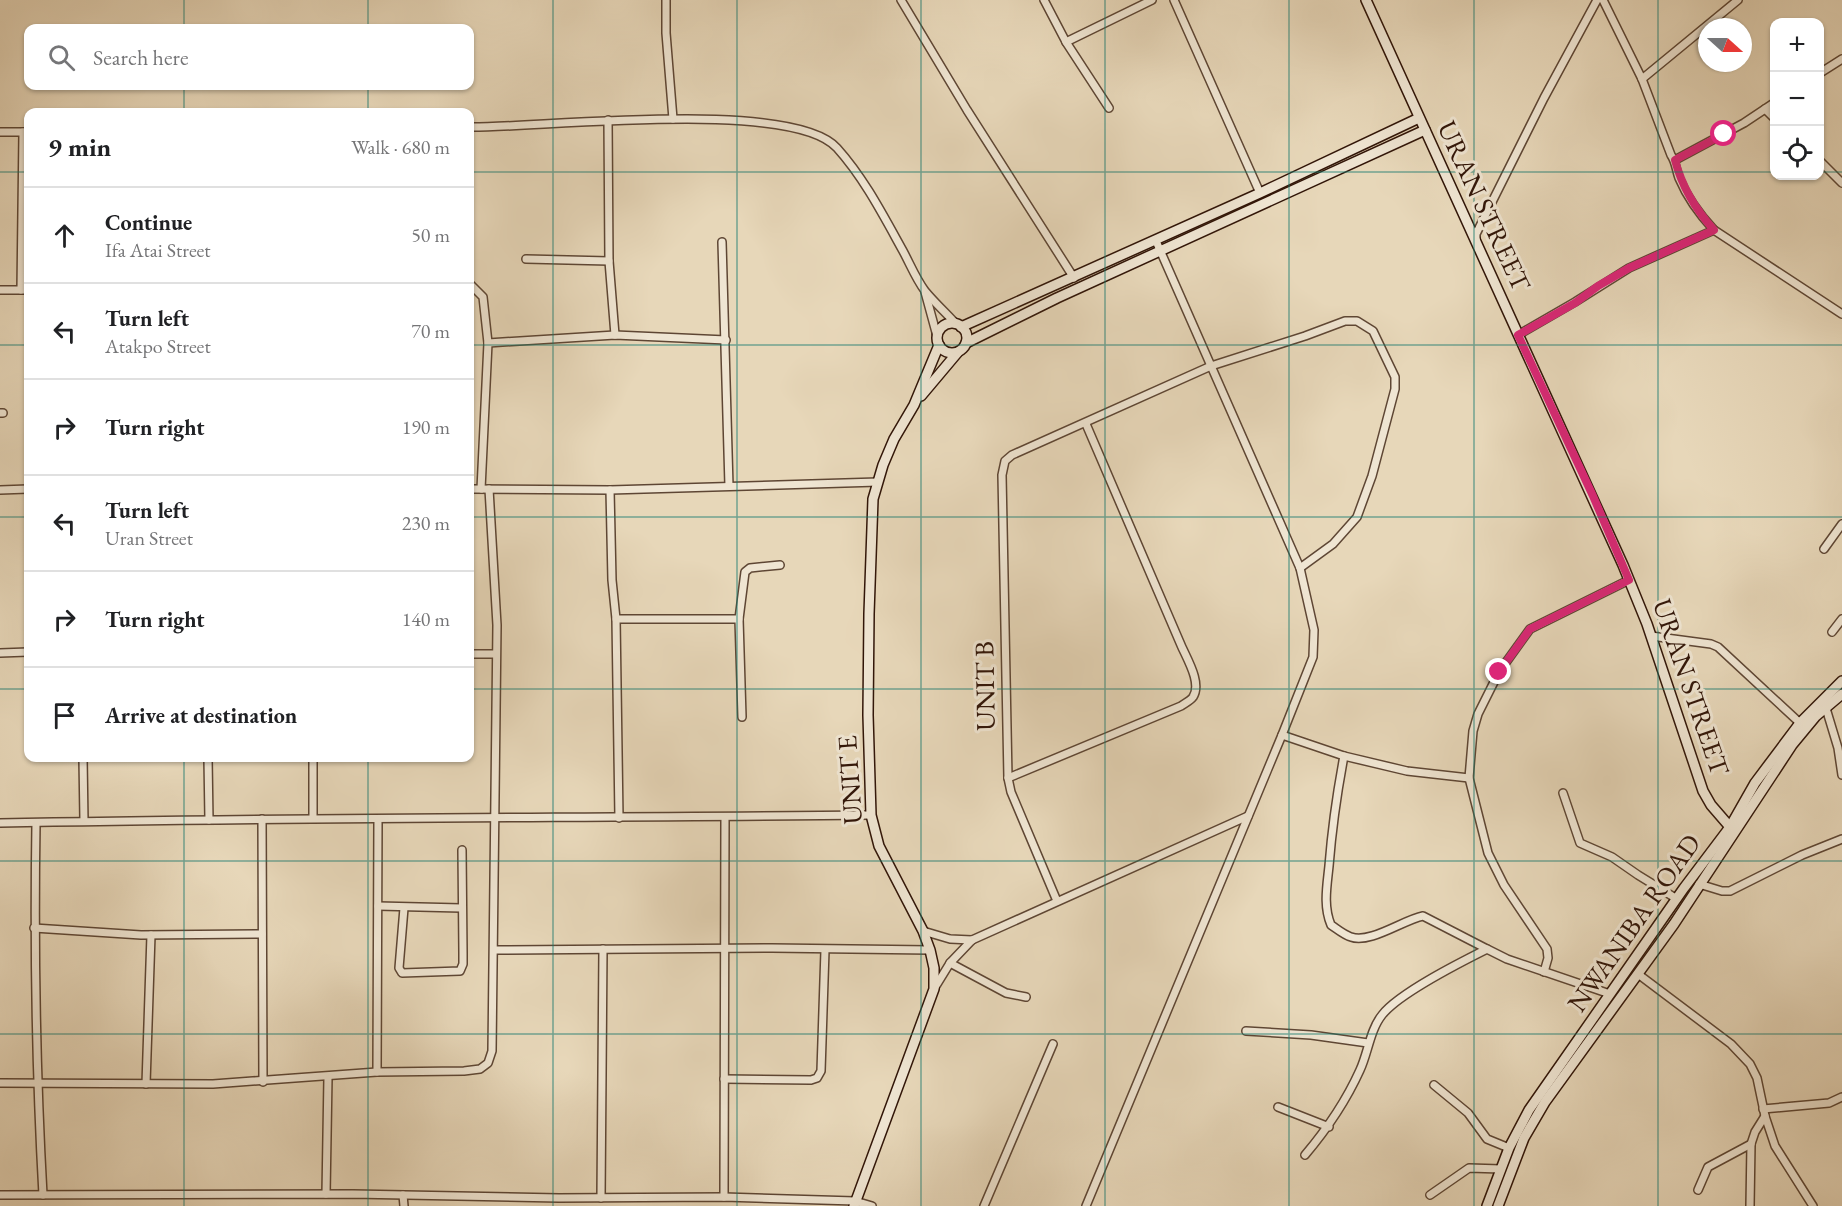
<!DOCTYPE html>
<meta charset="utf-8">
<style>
:root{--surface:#fff;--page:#f6f6f6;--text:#202124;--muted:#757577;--line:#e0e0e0}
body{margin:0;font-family:"EB Garamond",serif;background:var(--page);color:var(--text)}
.controls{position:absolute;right:18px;top:18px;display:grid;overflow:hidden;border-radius:12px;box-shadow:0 2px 4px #0004}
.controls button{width:54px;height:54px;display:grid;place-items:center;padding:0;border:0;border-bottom:2px solid var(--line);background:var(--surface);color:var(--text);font:30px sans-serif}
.compass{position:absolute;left:1698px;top:18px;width:54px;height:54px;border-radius:50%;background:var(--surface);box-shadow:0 2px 4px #0004;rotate:111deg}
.stop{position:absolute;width:18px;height:18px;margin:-14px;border:4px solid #db2777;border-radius:50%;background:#fff}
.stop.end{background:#db2777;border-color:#fff;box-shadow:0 2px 6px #0008}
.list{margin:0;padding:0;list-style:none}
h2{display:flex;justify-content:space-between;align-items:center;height:78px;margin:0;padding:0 24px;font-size:26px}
h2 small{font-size:20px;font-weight:400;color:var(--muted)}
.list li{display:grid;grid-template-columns:39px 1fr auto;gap:18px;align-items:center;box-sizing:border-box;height:96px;padding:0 24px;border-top:2px solid var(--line)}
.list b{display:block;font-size:22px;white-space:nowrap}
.list p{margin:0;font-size:20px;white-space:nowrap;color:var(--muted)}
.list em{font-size:20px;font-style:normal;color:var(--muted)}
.icon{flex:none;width:33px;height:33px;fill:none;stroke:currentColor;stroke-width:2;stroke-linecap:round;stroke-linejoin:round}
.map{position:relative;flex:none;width:1842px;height:1206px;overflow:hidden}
.search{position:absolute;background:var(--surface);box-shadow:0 2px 4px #0004;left:24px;top:24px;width:450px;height:66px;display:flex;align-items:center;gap:15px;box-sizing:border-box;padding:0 21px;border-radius:12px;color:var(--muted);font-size:22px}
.panel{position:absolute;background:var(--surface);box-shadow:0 2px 4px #0004;left:24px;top:108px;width:450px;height:654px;border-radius:12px}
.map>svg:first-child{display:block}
</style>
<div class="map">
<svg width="1842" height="1206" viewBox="0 0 1842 1206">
<rect width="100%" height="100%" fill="#e7d7b9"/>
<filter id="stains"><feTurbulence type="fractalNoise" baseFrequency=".00333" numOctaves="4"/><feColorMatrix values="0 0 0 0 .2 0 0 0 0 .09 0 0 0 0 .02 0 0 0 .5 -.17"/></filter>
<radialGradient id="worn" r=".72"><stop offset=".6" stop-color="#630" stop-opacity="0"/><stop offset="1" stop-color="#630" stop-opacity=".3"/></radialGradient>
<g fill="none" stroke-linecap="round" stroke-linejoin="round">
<g stroke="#5e4634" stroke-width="10">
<g id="street">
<path d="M666,0V33L673,119"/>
<path d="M901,0L967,110L1074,278"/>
<path d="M1044,0L1066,42L1109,108"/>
<path d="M1174,0L1260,193"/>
<path d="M1603,0L1642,79L1671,155C1676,162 1676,170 1679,178C1687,197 1700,215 1714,230L1842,314"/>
<path d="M1066,42L1152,0"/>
<path d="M1820,73L1842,59"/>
<path d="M1642,79L1738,0"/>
<path d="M1765,109L1774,118"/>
<path d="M608,120L609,261L615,335"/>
<path d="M470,127C540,128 792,98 837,148C864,178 883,215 903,251C910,264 916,279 925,291C935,303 946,313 956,324"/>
<path d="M0,132H28"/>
<path d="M1675,160L1744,123L1774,103"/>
<path d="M1820,161L1842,183"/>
<path d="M1476,241V234L1544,98L1597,0"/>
<path d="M722,242L729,486"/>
<path d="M526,259L609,261"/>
<path d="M470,284L483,297L488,343L481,489"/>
<path d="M0,290H28"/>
<path d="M21,290L23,132"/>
<path d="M925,292L937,336"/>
<path d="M1518,335L1575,302L1629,268L1714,230"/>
<path d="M488,343L615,335L726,340"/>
<path d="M0,413H3"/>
<path d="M470,489L610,490L878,482"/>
<path d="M0,490L28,489"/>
<path d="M610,490L612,580L616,619L619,818"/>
<path d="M1824,549L1842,524"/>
<path d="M616,619H739"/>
<path d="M1832,632L1842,619"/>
<path d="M1651,636L1711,644L1718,647L1800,723"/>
<path d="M0,653L28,652"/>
<path d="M470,654H496"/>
<path d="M1825,705L1838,748L1842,775"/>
<path d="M742,717L739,619L745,572L750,568L780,565"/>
<path d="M1282,735L1344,756L1407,771L1469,778"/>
<path d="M1344,756C1337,793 1332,828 1329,866C1327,886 1323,906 1331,925C1337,929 1344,935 1351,937C1370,944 1403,920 1423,916L1487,949"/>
<path d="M83,758L84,821"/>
<path d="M208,758L209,820"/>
<path d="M1008,778L1181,706C1185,703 1190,701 1193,697C1202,683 1187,659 1181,645L1086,424"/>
<path d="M1563,793L1580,843L1612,857L1638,875L1677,899"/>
<path d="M313,818V758"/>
<path d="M262,819L263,1082"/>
<path d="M0,823C290,817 581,818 871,815"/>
<path d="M36,823C34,947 36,1071 43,1195"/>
<path d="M1699,884L1722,891H1730L1802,855L1842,839"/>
<path d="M1057,901L1011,792L1008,778L1002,475L1005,461L1012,455L1211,366L1305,336L1345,321H1357L1373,331L1395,377V389L1372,476L1357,517L1333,544L1300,568"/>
<path d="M378,906L461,908"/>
<path d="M404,908L399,968L402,973L460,971L463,964V953L462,850"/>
<path d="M34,928L141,935L262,934"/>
<path d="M923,931L950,939L972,940"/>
<path d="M494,950L772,948L930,950"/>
<path d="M950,963L1006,993L1026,997"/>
<path d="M1544,972L1548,958L1547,949L1504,885L1488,853L1469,778L1473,731L1478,714L1499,672L1530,629L1629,580"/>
<path d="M1638,974L1731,1044L1750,1064L1757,1078L1765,1116L1775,1146L1813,1206"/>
<path d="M934,989L950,963L972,940L1248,816"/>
<path d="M1246,1031L1311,1035L1368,1043"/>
<path d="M377,1072L378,819"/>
<path d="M724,1079L811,1080L817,1078L821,1071L825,950"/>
<path d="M0,1083L213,1084L377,1072L464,1071L480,1069L488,1063L492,1051L497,625L489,489"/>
<path d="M146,1084L151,935"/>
<path d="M1434,1085L1468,1113L1487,1139L1509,1148"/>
<path d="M1278,1107L1329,1127"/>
<path d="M1763,1109L1829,1103L1842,1097"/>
<path d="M1305,1155C1327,1129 1346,1101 1360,1070C1368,1053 1370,1030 1382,1015C1399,993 1461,962 1487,949L1507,959L1610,994"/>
<path d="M1698,1190L1708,1167L1751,1144"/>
<path d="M326,1194L328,1077"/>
<path d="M0,1195L353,1194L559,1198L724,1197L855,1201L872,1206"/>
<path d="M403,1195L404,1206"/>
<path d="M1430,1195L1469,1168L1501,1169"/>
<path d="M724,1197L725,817"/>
<path d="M601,1198L603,949"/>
<path d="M984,1206L1053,1044"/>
<path d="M1086,1206L1282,735L1313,657L1314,630L1300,568L1156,241"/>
<path d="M1750,1206L1751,1144L1755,1132L1765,1116"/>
</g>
</g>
<g stroke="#311508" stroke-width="12">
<g id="secondary">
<path d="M1366,0L1623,565L1647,624L1703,791L1711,805L1730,827L1729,839"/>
<circle cx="952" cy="338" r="15"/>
<path d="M961,327L1260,193L1419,118"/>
<path d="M966,343L1057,298L1425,130"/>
<path d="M921,396L958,352"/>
<path d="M854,1206L934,989V968L930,950L923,931L879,846L871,815L868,715L869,614L873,499L883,465L894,439L914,405L939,345"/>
<path d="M1487,1206L1509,1148L1529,1110L1684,888L1730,827L1755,783L1800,723L1842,681"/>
<path d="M1498,1206L1524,1138L1545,1102L1674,924L1792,745L1816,716L1842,694"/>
</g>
</g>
<use href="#street" stroke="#efe5d2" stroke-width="7"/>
<use href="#secondary" stroke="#efe5d2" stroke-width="9"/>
</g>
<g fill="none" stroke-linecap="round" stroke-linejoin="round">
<path stroke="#db2777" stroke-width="8" d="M1499,672L1530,629L1629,580L1593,496L1518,335L1575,303L1598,286L1629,268L1714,230C1696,210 1682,187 1675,160L1724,134"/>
</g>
<path fill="none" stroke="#0f766e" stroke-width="1.5" stroke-opacity="0.55" d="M184,0V28M368,0V28M553,0V1206M737,0V1206M921,0V1206M1105,0V1206M1289,0V1206M1474,0V1206M1658,0V1206M184,86V112M368,86V112M0,172H28M470,172H1774M1820,172H1842M0,345H28M470,345H1842M0,517H28M470,517H1842M0,689H28M470,689H1842M184,758V1206M368,758V1206M0,861H1842M0,1034H1842"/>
<g text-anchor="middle" stroke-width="6" stroke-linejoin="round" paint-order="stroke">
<g font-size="27" fill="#311508" stroke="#efe5d2">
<text transform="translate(1484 206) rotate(65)" y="9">URAN STREET</text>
<text transform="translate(985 686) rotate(-91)" y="9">UNIT B</text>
<text transform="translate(1691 687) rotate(71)" y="9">URAN STREET</text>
<text transform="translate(850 780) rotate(-94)" y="9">UNIT E</text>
<text transform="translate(1634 923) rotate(-55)" y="9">NWANIBA ROAD</text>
</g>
</g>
<rect width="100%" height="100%" filter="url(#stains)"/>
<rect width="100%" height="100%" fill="url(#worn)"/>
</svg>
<div class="controls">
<button>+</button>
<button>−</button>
<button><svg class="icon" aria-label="locate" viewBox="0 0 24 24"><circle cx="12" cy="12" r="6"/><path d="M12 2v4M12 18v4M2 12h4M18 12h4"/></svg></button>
</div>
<svg class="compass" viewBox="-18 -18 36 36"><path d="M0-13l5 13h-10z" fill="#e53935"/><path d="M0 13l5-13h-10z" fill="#757577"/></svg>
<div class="stop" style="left:1724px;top:134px"></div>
<div class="stop end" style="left:1499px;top:672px"></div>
<div class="search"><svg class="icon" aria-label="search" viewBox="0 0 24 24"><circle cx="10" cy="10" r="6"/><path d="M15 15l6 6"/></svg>Search here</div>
<section class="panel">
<h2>9 min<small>Walk · 680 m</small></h2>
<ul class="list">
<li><svg class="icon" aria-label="ahead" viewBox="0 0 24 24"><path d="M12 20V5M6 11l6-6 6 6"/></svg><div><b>Continue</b><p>Ifa Atai Street</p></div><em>50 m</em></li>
<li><svg class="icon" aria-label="left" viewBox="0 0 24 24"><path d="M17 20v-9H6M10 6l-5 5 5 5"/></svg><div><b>Turn left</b><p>Atakpo Street</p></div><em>70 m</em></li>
<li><svg class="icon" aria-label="right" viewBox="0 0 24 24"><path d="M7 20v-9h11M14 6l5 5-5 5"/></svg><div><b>Turn right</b></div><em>190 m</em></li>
<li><svg class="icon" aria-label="left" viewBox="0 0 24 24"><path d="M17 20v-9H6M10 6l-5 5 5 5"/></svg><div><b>Turn left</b><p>Uran Street</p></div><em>230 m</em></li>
<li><svg class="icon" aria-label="right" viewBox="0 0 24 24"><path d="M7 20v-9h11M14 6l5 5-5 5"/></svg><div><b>Turn right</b></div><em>140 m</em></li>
<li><svg class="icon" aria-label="arrive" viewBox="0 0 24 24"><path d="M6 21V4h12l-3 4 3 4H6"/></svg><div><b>Arrive at destination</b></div></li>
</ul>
</section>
</div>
